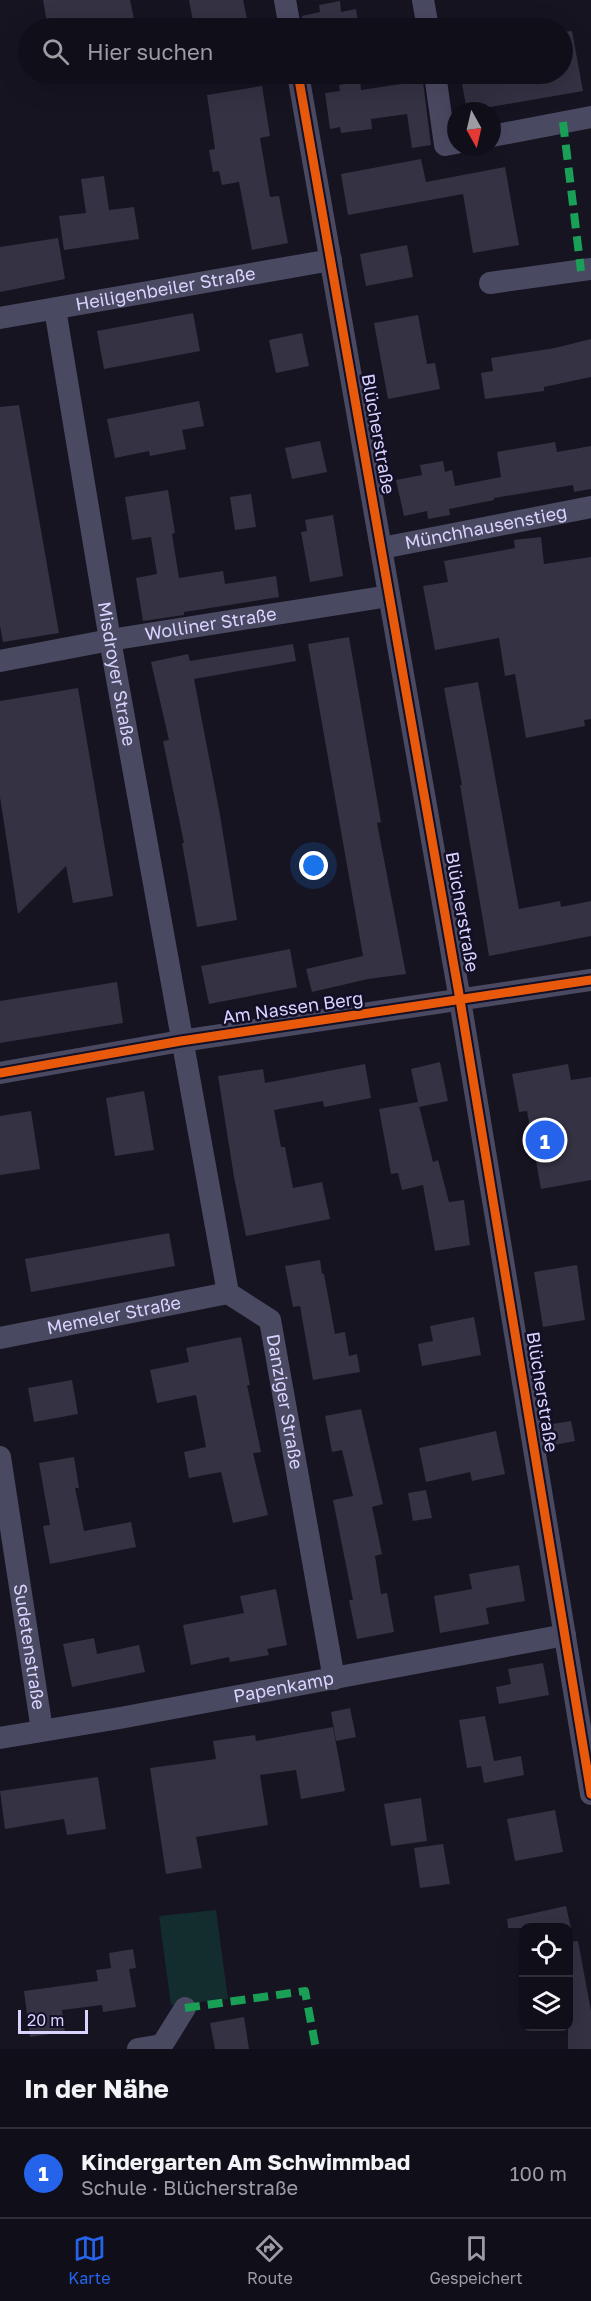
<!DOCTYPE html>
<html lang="de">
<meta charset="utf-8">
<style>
:root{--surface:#100f19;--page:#1e1d26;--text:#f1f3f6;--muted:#9c9ca2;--line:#302f38;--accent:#2563eb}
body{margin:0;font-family:"Golos Text",sans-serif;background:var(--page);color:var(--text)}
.controls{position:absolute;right:18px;bottom:18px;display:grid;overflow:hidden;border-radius:12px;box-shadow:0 6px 24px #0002}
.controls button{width:54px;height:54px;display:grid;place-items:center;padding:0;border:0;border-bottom:2px solid var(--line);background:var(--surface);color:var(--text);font:30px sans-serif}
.compass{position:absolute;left:447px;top:102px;width:54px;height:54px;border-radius:50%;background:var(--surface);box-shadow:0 6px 24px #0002;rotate:172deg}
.scale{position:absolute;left:18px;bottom:15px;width:70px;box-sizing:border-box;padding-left:6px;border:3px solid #d9d4ff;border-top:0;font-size:16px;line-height:21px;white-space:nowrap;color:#d9d4ff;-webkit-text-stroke:4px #130f26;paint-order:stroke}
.you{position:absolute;left:314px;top:866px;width:21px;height:21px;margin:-15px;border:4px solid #fff;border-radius:50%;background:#1a73e8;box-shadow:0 0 0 9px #1a73e833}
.badge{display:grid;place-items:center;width:39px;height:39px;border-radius:50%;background:var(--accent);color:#fff;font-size:20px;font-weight:700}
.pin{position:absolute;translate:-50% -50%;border:3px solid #fff;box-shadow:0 2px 6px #0006}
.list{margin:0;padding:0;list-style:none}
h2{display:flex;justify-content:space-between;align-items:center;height:78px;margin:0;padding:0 24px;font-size:26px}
h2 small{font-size:20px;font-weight:400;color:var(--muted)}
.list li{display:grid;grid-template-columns:39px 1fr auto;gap:18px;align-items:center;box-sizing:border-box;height:90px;padding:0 24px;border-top:2px solid var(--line)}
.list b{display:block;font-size:22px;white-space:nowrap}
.list p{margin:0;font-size:20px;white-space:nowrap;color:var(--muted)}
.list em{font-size:20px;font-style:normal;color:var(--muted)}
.icon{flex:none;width:33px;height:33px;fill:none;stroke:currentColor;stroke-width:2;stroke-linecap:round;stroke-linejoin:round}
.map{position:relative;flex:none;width:591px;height:2049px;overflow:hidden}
.search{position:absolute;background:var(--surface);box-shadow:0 6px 24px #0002;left:18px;right:18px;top:18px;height:66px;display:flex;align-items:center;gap:15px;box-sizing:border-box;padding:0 21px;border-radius:33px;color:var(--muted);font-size:22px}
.sheet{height:168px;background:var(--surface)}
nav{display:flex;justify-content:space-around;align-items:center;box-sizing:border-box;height:84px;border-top:2px solid var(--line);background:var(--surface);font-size:16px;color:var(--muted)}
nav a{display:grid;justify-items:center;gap:3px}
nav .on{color:var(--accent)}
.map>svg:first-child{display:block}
</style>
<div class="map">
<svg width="591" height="2049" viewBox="0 0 591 2049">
<rect width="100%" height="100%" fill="#161421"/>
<path fill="#132c2d" d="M216,1910L228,1999L171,2005L159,1916Z"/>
<g fill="#343243">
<path d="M43,0H130L135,24L110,28H48Z"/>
<path d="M189,0H243L249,28H203L201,20L193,21Z"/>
<path d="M340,1L341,12L356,9L359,28H303L302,16L320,12L319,5Z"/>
<path d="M572,31L583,91L467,111L461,78L489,74H562V32Z"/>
<path d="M400,74H422L431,145L412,148L407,114L371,119L372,129L341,133L340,127L330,129L325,93L340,91L339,85L360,81L361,90L402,84Z"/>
<path d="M262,86L270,136L260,138L270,197L279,196L288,243L252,250L239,182L222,185L219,171L213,172L209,150L215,149L207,95Z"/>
<path d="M421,159L426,182L505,167L519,245L473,253L463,194L348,215L341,174Z"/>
<path d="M104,176L109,210L134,207L139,239L64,250L59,216L86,213L81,179Z"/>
<path d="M58,238L65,279L0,292V247Z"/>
<path d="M407,245L413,277L366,286L360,254Z"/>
<path d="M193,313L200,351L104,369L97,331Z"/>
<path d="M418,315L427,364L435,363L440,389L388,399L374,323Z"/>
<path d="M302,333L309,366L276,373L269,340Z"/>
<path d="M591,339V377L544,387V391L485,399L481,373L493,371L491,358L555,348Z"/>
<path d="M199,401L204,426L182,430L186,449L150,456L149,451L115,458L107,419Z"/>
<path d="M19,405L59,633L3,642L0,626V407Z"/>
<path d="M320,441L327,472L292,479L285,448Z"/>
<path d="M555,442L557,452L591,446V489L574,492L573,485L494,498V500L449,509L450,515L428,519L427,511L404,516L396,480L422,475L420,465L443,461L445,472L452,470L455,486L501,477L497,452Z"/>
<path d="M168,490L175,533L172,534L179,578L223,571L225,584L276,576L279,597L184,612V615L143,621L136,578L157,574L151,537L132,540L125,497Z"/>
<path d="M251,494L256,527L235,530L230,497Z"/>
<path d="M333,515L343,576L310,582L301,532L307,531L305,520Z"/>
<path d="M541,537L544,564L591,557V719L584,720L585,726L526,738L515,674L505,676L499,638L435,650L423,586L448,582L444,561L515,548L514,540Z"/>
<path d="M349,637L381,822L377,823L406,974L368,979L312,992L306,969L363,956L308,644Z"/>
<path d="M293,644L296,661L194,679L220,815L237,920L197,927L182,843H184L163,741L169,740L151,662L188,654L190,661Z"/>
<path d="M478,682L519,909L560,901L561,907L591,901V936L489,956L460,785H462L444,688Z"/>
<path d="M78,688L113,896L73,903L66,866L18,914L0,797V701Z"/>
<path d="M290,949L297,987L209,1004L201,966Z"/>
<path d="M117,982L123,1023L0,1043V1001Z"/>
<path d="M440,1062L448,1101L419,1107L411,1069Z"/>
<path d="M365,1064L371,1098L324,1107L323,1101L274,1110L281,1147H285L293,1188L322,1182L330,1219L246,1236L234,1177L218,1076L263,1069L265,1083Z"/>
<path d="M568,1064L571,1080L591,1077V1180L541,1189L527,1111L519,1112L512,1074Z"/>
<path d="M144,1091L154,1150L115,1156L106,1098Z"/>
<path d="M418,1102L433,1162L438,1160L449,1202L464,1200L470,1245L435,1251L423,1185L402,1190L398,1173L391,1174L379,1109Z"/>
<path d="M31,1111L40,1169L0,1175V1116Z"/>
<path d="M169,1233L175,1266L31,1292L25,1259Z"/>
<path d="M320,1260L322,1274H324L335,1334L345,1332L349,1356L357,1354L360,1372L313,1380L300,1306L293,1307L285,1266Z"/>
<path d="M577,1265L585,1320L543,1327L534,1272Z"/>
<path d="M474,1317L481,1355L422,1366L418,1344L433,1341L430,1326Z"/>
<path d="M241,1337L250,1385H247L261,1452L253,1453L268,1515L233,1523L221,1472L189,1478L184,1452L206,1447L196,1395L157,1403L150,1370L189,1362L186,1348Z"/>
<path d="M72,1380L78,1414L34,1422L28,1388Z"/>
<path d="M361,1409L383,1504L372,1507L382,1554L375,1556L381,1594L387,1593L394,1632L357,1639L349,1600H353L333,1500L353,1496L342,1450L332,1452L325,1416Z"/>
<path d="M571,1421L575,1441L549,1446L546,1425Z"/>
<path d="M496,1431L505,1474L472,1481L470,1472L426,1482L419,1448Z"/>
<path d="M74,1457L79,1488H75L84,1531L131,1522L136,1547L50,1564L43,1526L50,1525L39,1463Z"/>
<path d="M426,1490L432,1518L413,1521L408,1493Z"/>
<path d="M519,1565L525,1601L486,1608L489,1624L440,1633L434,1596L472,1589L469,1574Z"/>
<path d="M276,1589L287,1645L267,1649L269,1655L230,1662L229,1657L191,1665L183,1625L244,1613L240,1596Z"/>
<path d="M94,1638L97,1654L139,1645L145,1672L72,1687L63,1644Z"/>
<path d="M543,1663L549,1695L499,1704L496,1687L511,1684L508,1669Z"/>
<path d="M350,1708L356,1737L336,1741L331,1712Z"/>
<path d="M485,1716L494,1761L521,1756L524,1775L484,1783L481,1766L467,1768L459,1720Z"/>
<path d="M333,1727L345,1791L301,1799L296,1770L260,1775L268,1825L196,1837L202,1868L166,1874L150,1768L216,1759L213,1741L255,1735L256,1741Z"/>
<path d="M98,1777L106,1829L67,1835L64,1819L5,1829L0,1791Z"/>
<path d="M421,1798L427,1841L391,1846L384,1804Z"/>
<path d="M555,1810L563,1852L515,1861L507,1819Z"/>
<path d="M443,1844L450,1884L420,1888L414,1848Z"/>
<path d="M566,1906L571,1928H508L507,1919Z"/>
<path d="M578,1941L591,2011V2049H568V1942Z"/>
<path d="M133,1949L136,1968L129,1969L136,2007L103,2012L102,2005L62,2010L65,2032L30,2037L24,1991L98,1981L96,1970L111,1968L109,1953Z"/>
<path d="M244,2017L249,2049H215L210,2023Z"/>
</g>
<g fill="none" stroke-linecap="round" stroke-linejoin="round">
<g stroke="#4a4962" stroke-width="22">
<path d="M285,0L290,28"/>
<path d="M423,0L428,28"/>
<path d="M298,74L460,1000L591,1794"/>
<path d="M435,74L445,145L456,143"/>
<path d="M492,136L591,117"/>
<path d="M490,283L591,269"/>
<path id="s1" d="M55,309L110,640L228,1293L270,1320L334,1679"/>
<path id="s2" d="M0,318L331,260"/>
<path id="s3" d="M382,548L591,507"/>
<path id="s4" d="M0,661L110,640L389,596"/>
<path d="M0,1073L181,1041L591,980"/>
<path id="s5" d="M0,1338L228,1293"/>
<path id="s6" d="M0,1457L42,1730"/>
<path id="s7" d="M0,1738L120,1718L565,1635"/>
<path d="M138,2049L162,2045L185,2008"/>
</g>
<g stroke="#1a9f57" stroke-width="8" stroke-dasharray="15 8" stroke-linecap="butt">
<path d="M563,122L581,271"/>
<path d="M185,2008L305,1991L316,2049"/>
</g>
<g stroke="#130f26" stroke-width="13">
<g id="cycleway">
<path d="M298,74L460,1000L591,1794"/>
<path d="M0,1073L181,1041L591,980"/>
</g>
</g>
<use href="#cycleway" stroke="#e8590c" stroke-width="9"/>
</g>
<g text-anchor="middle" stroke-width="5" stroke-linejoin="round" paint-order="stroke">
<g font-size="18" fill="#d9d4ff" stroke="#130f26">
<text dy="6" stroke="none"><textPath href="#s2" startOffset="168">Heiligenbeiler Straße</textPath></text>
<text transform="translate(378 434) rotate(80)" y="6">Blücherstraße</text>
<text dy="6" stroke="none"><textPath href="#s3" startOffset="106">Münchhausenstieg</textPath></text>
<text dy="6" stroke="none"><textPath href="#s4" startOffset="214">Wolliner Straße</textPath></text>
<text dy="6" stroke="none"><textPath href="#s1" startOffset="370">Misdroyer Straße</textPath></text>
<text transform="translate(462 912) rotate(80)" y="6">Blücherstraße</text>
<text transform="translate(293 1008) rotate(-8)" y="6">Am Nassen Berg</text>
<text dy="6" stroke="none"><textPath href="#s5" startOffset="116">Memeler Straße</textPath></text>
<text transform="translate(542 1392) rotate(81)" y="6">Blücherstraße</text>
<text dy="6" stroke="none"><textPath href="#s1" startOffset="1132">Danziger Straße</textPath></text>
<text dy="6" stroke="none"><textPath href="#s6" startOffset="192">Sudetenstraße</textPath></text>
<text dy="6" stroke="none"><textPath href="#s7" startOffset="288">Papenkamp</textPath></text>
</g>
</g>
</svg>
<div class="controls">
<button><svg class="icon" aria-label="locate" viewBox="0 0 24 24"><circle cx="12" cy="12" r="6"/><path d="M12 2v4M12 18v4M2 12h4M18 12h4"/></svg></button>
<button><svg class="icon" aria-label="layers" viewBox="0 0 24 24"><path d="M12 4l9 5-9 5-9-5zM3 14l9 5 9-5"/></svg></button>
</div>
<svg class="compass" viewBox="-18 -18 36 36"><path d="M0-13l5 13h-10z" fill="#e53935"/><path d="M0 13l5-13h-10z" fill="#9c9ca2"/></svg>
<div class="scale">20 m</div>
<div class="you"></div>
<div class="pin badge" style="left:545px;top:1140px">1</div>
<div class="search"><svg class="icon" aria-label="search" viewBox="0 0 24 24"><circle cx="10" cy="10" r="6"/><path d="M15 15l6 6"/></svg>Hier suchen</div>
</div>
<section class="sheet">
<h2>In der Nähe<small></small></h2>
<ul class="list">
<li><span class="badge">1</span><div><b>Kindergarten Am Schwimmbad</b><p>Schule · Blücherstraße</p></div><em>100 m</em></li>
</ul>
</section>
<nav>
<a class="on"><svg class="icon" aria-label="map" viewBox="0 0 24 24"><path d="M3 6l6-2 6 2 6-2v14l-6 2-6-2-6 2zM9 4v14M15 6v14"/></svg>Karte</a>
<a><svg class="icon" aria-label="directions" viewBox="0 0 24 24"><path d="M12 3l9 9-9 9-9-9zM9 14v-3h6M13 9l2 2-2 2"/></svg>Route</a>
<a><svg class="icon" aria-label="saved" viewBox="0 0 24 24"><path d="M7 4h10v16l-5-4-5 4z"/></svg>Gespeichert</a>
</nav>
